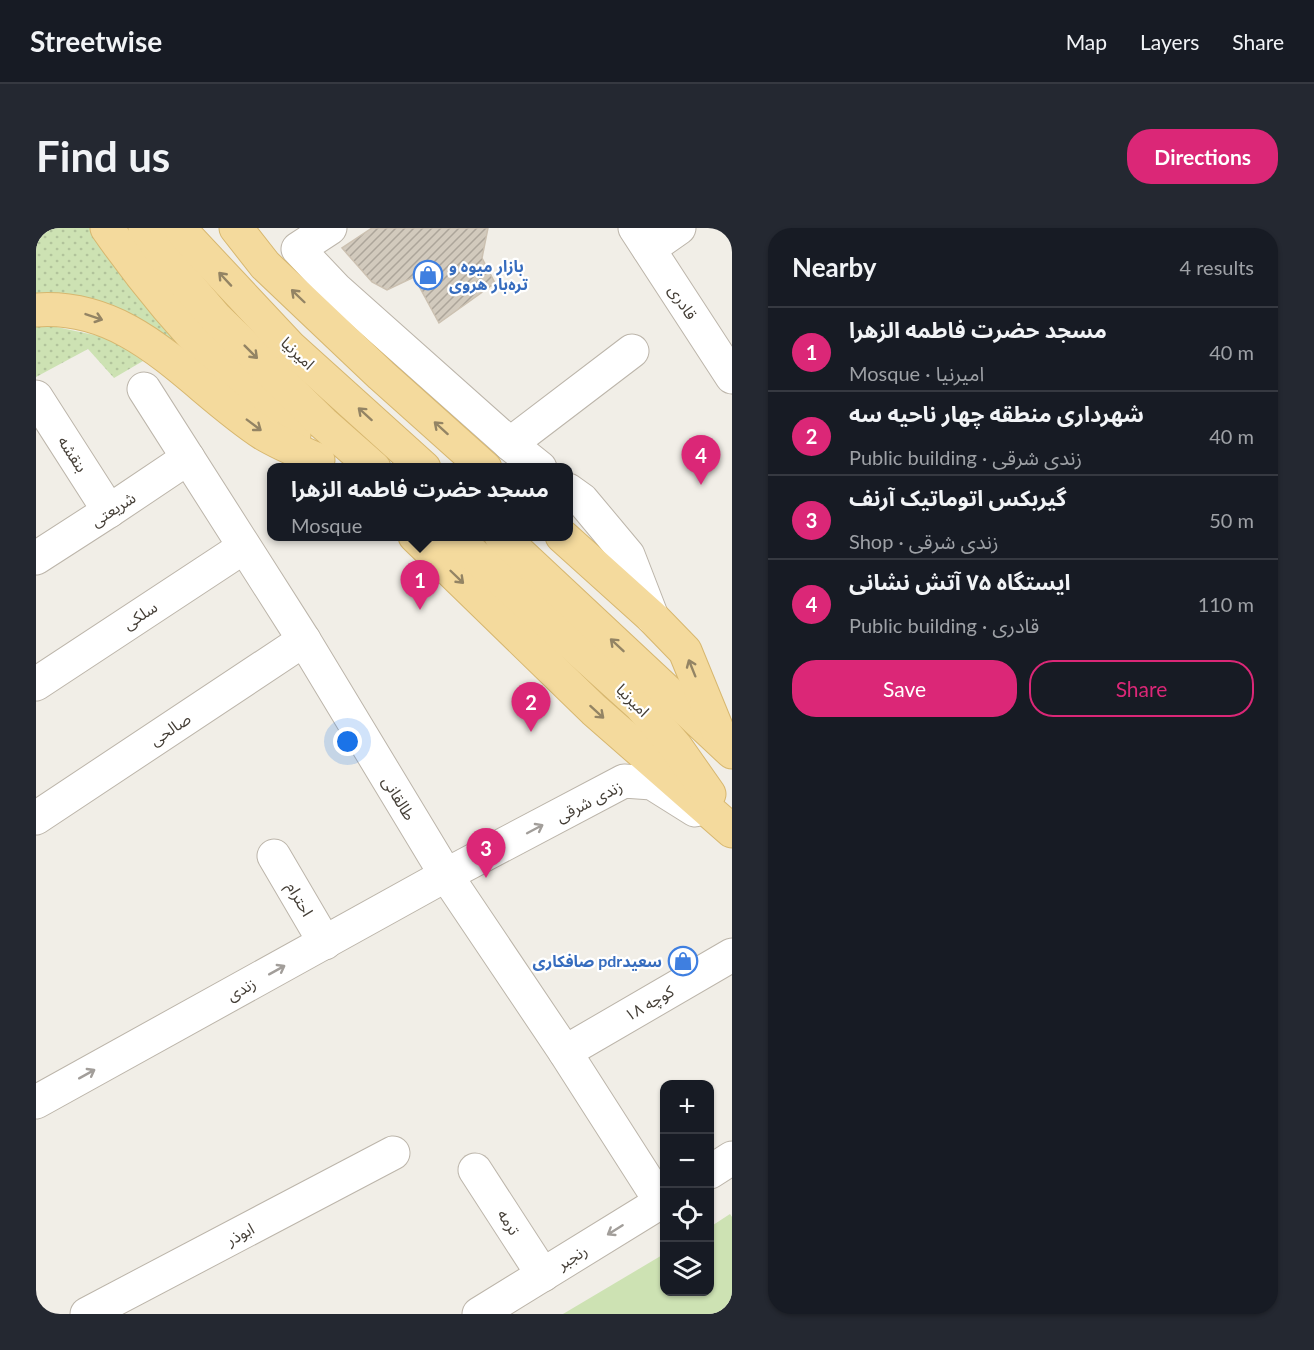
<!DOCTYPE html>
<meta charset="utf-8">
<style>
:root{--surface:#171b24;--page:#242831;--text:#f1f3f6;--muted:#9ea1a6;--line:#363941;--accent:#db2777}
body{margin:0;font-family:Lato,"Noto Sans Arabic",sans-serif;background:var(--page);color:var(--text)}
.controls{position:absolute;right:18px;bottom:18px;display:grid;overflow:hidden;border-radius:12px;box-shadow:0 2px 4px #0004}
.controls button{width:54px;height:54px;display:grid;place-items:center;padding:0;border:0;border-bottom:2px solid var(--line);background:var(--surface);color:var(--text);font:30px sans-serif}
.you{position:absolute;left:312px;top:514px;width:21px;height:21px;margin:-15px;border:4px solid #fff;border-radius:50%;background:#1a73e8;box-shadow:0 0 0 9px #1a73e833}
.badge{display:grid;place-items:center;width:39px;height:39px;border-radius:50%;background:var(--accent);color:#fff;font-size:20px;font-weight:700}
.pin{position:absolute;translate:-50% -50px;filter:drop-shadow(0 2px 3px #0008)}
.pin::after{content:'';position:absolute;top:32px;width:21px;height:18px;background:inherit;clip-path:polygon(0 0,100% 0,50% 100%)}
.popup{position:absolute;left:231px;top:235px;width:306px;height:78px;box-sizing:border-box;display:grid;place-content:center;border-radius:12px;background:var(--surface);filter:drop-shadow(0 2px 4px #0005);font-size:20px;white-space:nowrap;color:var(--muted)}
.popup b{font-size:22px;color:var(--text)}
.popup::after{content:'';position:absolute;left:50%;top:100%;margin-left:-12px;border:12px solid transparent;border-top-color:var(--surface)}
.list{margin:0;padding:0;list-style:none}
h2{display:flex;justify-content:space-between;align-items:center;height:78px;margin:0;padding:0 24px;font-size:26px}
h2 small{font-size:20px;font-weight:400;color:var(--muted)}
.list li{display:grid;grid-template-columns:39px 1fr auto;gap:18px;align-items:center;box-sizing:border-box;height:84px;padding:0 24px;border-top:2px solid var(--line)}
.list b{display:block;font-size:22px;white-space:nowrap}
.list p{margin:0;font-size:20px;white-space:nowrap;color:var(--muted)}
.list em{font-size:20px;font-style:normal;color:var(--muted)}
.actions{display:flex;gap:12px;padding:18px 24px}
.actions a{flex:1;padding:14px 0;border:2px solid var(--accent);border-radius:24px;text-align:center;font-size:21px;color:var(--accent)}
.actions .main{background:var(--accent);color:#fff}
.icon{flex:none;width:33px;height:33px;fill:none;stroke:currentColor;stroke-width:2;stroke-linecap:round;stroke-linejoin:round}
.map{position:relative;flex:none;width:696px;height:1086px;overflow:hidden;border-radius:24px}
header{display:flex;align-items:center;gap:36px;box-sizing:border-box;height:84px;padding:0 30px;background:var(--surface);border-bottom:2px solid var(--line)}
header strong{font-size:28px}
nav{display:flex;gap:33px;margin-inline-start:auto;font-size:21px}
.intro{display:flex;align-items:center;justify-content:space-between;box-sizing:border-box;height:144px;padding:0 36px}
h1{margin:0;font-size:42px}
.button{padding:15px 27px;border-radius:24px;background:var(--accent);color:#fff;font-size:21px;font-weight:700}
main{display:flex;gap:36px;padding:0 36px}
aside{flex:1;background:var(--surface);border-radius:24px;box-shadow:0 2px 4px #0004}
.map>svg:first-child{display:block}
</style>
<header>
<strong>Streetwise</strong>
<nav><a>Map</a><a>Layers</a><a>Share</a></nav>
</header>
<div class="intro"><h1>Find us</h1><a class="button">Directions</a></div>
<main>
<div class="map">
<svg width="696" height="1086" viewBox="0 0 696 1086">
<defs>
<pattern id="grass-dots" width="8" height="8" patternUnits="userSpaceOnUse" patternTransform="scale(1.5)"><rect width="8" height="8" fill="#cde2b3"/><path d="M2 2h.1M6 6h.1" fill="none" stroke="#b1c39b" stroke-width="1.8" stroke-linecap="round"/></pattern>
<pattern id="building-hatch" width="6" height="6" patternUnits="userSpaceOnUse" patternTransform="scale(1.5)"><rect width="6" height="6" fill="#d2cabd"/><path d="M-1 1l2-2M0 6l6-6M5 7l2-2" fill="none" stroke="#aca59a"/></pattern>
</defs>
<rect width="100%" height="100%" fill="#f1eee7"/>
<g fill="url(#grass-dots)">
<path d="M0,0H57L188,152L33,68L0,66Z"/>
<path d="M11,97L77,111L107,133L78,150L52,121L0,149V98Z"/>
</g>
<path fill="#cde2b3" d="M694,986L696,989V1086H527L628,1026V1064H674V999Z"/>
<path fill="url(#building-hatch)" stroke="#ccc1b1" stroke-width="1.5" d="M336,0H452L446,30L459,55L403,95L378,49L351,62L336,54L306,20Z"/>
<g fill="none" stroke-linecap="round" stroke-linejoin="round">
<g stroke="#bcb5aa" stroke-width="35">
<g id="minor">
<path d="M294,0L262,21L300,61L474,216L504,240"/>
<path d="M599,0L696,149"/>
<path d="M613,21L643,0"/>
<path d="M108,161L268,412L410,647L529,824L625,974"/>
<path d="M0,169L73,283"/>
<path d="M474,216L596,123"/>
<path d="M532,262L546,272L592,327L616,389"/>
<path d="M0,330L73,283L152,230"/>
<path d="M0,456L208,319"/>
<path d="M0,590L268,412"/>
<path d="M238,628L289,715"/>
<path d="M529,824L696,727"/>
<path d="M0,874L410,647L588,553L616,555L659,582"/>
<path d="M439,942L507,1047"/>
<path d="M674,944L696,930"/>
<path d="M51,1086L357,925"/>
<path d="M443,1086L628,972"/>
</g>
</g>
<g stroke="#d7b76f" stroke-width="35">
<g id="major">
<path d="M71,0C105,49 143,95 185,138C209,162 235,182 258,207"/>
<path d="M109,0L138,41L179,89L287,195L338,240"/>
<path d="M145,0L152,10L254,119L388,240"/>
<path d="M200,0L229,37L345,147L449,240"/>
<path d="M0,82C99,75 154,158 228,206C245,216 264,224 282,232"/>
<path d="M379,308L558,482L696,603"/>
<path d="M417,308L604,477L640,519L673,566"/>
<path d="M465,308L696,524"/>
<path d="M526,308L616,389L649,423L683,506"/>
</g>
</g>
<use href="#minor" stroke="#fff" stroke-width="33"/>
<use href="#major" stroke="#f4da9d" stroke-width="33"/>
</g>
<defs><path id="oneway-shaft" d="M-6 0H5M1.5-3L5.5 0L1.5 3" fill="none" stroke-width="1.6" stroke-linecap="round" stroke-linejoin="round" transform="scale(1.5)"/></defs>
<g stroke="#938464">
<use href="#oneway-shaft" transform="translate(189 51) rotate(-133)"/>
<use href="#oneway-shaft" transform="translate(262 68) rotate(-136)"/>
<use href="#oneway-shaft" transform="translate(58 89) rotate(19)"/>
<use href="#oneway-shaft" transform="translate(215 124) rotate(45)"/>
<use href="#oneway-shaft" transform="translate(329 186) rotate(-138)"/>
<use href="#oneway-shaft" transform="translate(218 197) rotate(37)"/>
<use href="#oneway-shaft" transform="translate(405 200) rotate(-138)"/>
<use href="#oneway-shaft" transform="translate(421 349) rotate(44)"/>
<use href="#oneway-shaft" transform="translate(581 417) rotate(-137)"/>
<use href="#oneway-shaft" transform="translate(656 440) rotate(-112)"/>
<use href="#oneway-shaft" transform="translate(561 484) rotate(42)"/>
</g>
<g stroke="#a29e9a">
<use href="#oneway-shaft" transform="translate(499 601) rotate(-28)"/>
<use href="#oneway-shaft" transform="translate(241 742) rotate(-29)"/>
<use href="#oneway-shaft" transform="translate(51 846) rotate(-29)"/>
<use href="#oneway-shaft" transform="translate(579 1002) rotate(148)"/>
</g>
<defs>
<g id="shop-ring" transform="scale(1.5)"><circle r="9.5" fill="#fff" stroke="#3f7fe0" stroke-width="1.5"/><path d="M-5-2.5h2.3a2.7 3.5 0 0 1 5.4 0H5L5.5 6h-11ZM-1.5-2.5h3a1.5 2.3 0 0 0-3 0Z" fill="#3f7fe0"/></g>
</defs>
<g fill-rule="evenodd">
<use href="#shop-ring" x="392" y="47"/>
<use href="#shop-ring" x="647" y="733"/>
</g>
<g text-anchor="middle" stroke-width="4.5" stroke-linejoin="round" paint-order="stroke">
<g font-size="16" font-weight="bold" fill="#366cbe" stroke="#fff" text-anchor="start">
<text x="413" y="44">بازار میوه و<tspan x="413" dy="18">تره‌بار هروی</tspan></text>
<text x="626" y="739" text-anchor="end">صافکاری pdrسعید</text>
</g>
<g font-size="16" fill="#443e36" stroke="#fff">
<text transform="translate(647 74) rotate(57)" y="6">قادری</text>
<text transform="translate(262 125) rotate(43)" y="6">امیرنیا</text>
<text transform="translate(37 226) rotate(57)" y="6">بنقشه</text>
<text transform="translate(77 281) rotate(-33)" y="6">شریعتی</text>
<text transform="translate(104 387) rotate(-33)" y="6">سلکی</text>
<text transform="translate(597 472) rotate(45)" y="6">امیرنیا</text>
<text transform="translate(134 501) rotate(-34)" y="6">صالحی</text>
<text transform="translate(363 570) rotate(59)" y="6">طالقانی</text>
<text transform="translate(553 573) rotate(-27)" y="6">زندی شرقی</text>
<text transform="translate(264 671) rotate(60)" y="6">احترام</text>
<text transform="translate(205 761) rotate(-29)" y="6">زندی</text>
<text transform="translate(613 775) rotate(-30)" y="6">کوچه ۱۸</text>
<text transform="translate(473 994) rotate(57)" y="6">ترمه</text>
<text transform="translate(204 1006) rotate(-28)" y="6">ابوذر</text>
<text transform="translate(536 1029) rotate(-32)" y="6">رنجبر</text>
</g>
</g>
</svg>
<div class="controls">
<button>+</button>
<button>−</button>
<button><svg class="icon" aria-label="locate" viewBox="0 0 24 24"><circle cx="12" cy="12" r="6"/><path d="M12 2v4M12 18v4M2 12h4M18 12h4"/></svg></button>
<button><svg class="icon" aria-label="layers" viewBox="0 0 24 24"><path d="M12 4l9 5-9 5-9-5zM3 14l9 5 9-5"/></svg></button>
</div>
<div class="you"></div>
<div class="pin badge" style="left:384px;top:382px">1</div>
<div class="popup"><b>مسجد حضرت فاطمه الزهرا</b>Mosque</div>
<div class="pin badge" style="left:495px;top:504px">2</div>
<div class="pin badge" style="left:450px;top:650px">3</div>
<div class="pin badge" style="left:665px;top:257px">4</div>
</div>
<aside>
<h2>Nearby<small>4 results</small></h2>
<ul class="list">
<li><span class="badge">1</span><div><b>مسجد حضرت فاطمه الزهرا</b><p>Mosque · امیرنیا</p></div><em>40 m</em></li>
<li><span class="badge">2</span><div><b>شهرداری منطقه چهار ناحیه سه</b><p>Public building · زندی شرقی</p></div><em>40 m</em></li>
<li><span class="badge">3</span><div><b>گیربکس اتوماتیک آرنف</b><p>Shop · زندی شرقی</p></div><em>50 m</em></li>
<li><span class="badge">4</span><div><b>ایستگاه ۷۵ آتش نشانی</b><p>Public building · قادری</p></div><em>110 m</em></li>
</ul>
<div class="actions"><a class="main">Save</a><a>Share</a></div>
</aside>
</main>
